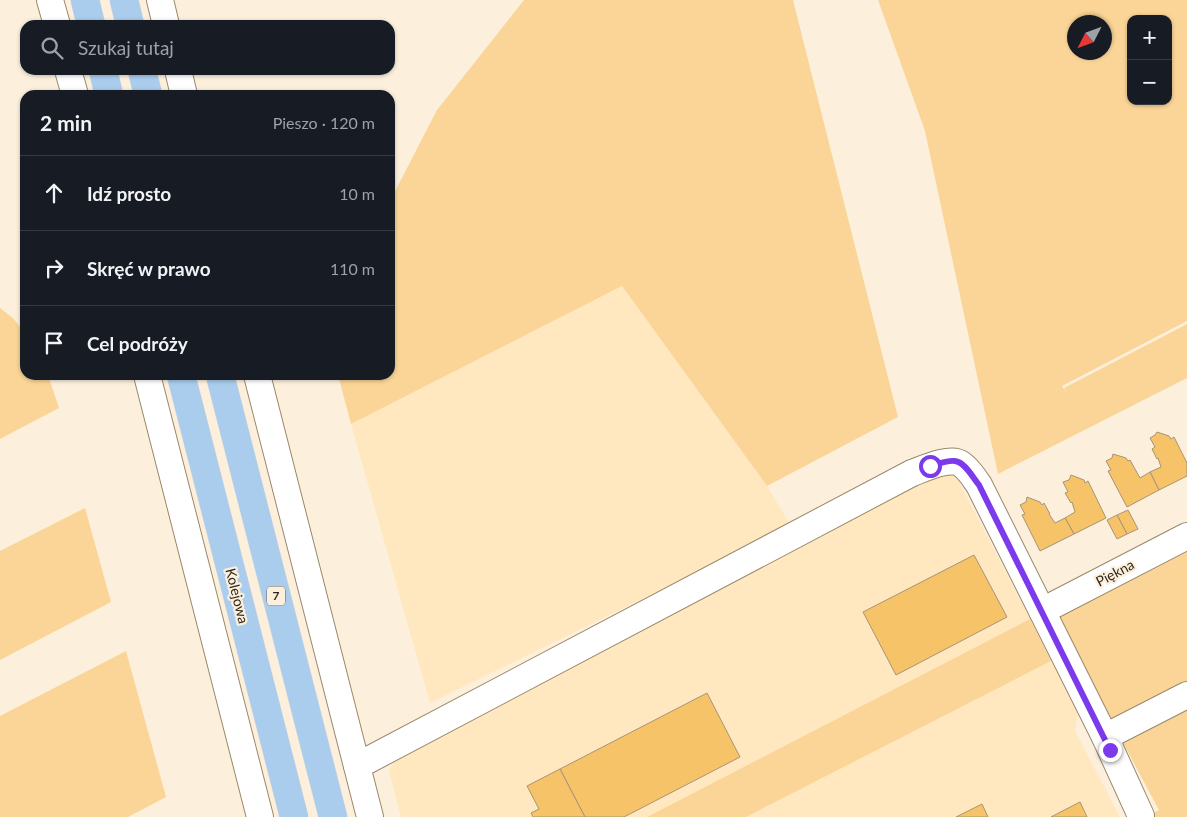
<!DOCTYPE html>
<html lang="pl">
<meta charset="utf-8">
<style>
:root{--surface:#171b24;--page:#242831;--text:#f1f3f6;--muted:#9ea1a6;--line:#363941}
body{margin:0;font-family:Lato,sans-serif;background:var(--page);color:var(--text)}
.controls{position:absolute;right:15px;top:15px;display:grid;overflow:hidden;border-radius:10px;box-shadow:0 1px 4px #0004}
.controls button{width:45px;height:45px;display:grid;place-items:center;padding:0;border:0;border-bottom:1px solid var(--line);background:var(--surface);color:var(--text);font:25px sans-serif}
.compass{position:absolute;left:1067px;top:15px;width:45px;height:45px;border-radius:50%;background:var(--surface);box-shadow:0 1px 4px #0004;rotate:228deg}
.stop{position:absolute;width:15px;height:15px;margin:-11px;border:4px solid #7c3aed;border-radius:50%;background:#fff}
.stop.end{background:#7c3aed;border-color:#fff;box-shadow:0 1px 5px #0008}
.list{margin:0;padding:0;list-style:none}
h2{display:flex;justify-content:space-between;align-items:center;height:65px;margin:0;padding:0 20px;font-size:21px}
h2 small{font-size:16px;font-weight:400;color:var(--muted)}
.list li{display:grid;grid-template-columns:32px 1fr auto;gap:15px;align-items:center;box-sizing:border-box;height:75px;padding:0 20px;border-top:1px solid var(--line)}
.list b{display:block;font-size:19px;white-space:nowrap}
.list em{font-size:16px;font-style:normal;color:var(--muted)}
.icon{flex:none;width:28px;height:28px;fill:none;stroke:currentColor;stroke-width:2;stroke-linecap:round;stroke-linejoin:round}
.map{position:relative;flex:none;width:1187px;height:817px;overflow:hidden}
.search{position:absolute;background:var(--surface);box-shadow:0 1px 4px #0004;left:20px;top:20px;width:375px;height:55px;display:flex;align-items:center;gap:12px;box-sizing:border-box;padding:0 18px;border-radius:15px;color:var(--muted);font-size:19px}
.panel{position:absolute;background:var(--surface);box-shadow:0 1px 4px #0004;left:20px;top:90px;width:375px;height:290px;border-radius:15px}
.map>svg:first-child{display:block}
</style>
<div class="map">
<svg width="1187" height="817" viewBox="0 0 1187 817">
<rect width="100%" height="100%" fill="#fcf0dd"/>
<g fill="#ffe7bf">
<path d="M622,286L767,486L791,526L430,703L351,424Z"/>
<path d="M935,472L956,476L1030,619L647,817H401L389,771L400,749Z"/>
<path d="M1051,661L1078,714L1075,731L1120,817H746Z"/>
</g>
<g fill="#fad597" fill-rule="evenodd">
<path d="M524,0H793L898,417L767,486L622,286L351,424L338,375H390V201L437,110Z"/>
<path d="M878,0H1187V321L1062,386L1068,395L1064,388L1187,324V378L998,474L925,131ZM1131,19H1168V101H1131ZM1074,22H1104V52H1074Z"/>
<path d="M0,308L14,319L25,334V375H48L59,408L0,439Z"/>
<path d="M85,508L111,602L0,660V551Z"/>
<path d="M1187,549V689L1111,728L1056,616Z"/>
<path d="M1030,619L1051,661L746,817H647Z"/>
<path d="M126,651L166,797L128,817H0V716Z"/>
<path d="M1187,705V817H1146L1159,810L1121,739Z"/>
</g>
<g fill="#f7c368" stroke="#a79476">
<path d="M1157,432L1169,436L1171,439L1174,437L1187,463V476L1159,490L1150,472L1161,467L1158,458L1157,459L1152,449L1155,447L1150,438L1155,435Z"/>
<path d="M1113,454L1126,458L1128,461L1130,460L1140,478L1150,472L1159,490L1127,507L1108,471L1111,470L1106,461L1112,458Z"/>
<path d="M1071,475L1084,480L1085,483L1088,481L1106,518L1074,534L1065,518L1075,512L1072,502L1071,503L1065,493L1068,492L1063,482L1069,480Z"/>
<path d="M1027,497L1040,502L1042,505L1044,503L1050,514H1049L1055,523L1065,518L1074,534L1040,551L1022,515L1025,514L1020,505L1026,502Z"/>
<path d="M1128,510L1138,529L1127,534L1117,515Z"/>
<path d="M1117,515L1127,534L1117,539L1107,520Z"/>
<path d="M974,555L1007,617L896,675L863,612Z"/>
<path d="M707,693L740,757L624,817H585L560,769Z"/>
<path d="M560,769L585,817H533L531,813L539,809L527,786Z"/>
<path d="M1080,802L1087,817H1051Z"/>
<path d="M982,804L988,817H956Z"/>
</g>
<g fill="none" stroke-linecap="round" stroke-linejoin="round">
<g stroke="#9a886a" stroke-width="28">
<g id="minor">
<path d="M50,0L57,25"/>
<path d="M160,0L166,25"/>
<path d="M68,70L75,95"/>
<path d="M178,70L184,95"/>
<path d="M147,375L260,817"/>
<path d="M257,375L370,817"/>
<path d="M1042,611L1187,536"/>
<path d="M1105,737L1187,695"/>
<path d="M357,766L912,473C923,469 951,456 961,464C969,469 974,478 979,485L1105,737L1141,816"/>
</g>
</g>
<g stroke="#dad8d6" stroke-width="29">
<g id="highway">
<path d="M85,0L91,25"/>
<path d="M124,0L130,25"/>
<path d="M103,70L109,95"/>
<path d="M142,70L148,95"/>
<path d="M181,375L294,817"/>
<path d="M220,375L333,817"/>
</g>
</g>
<use href="#minor" stroke="#fff" stroke-width="26"/>
<use href="#highway" stroke="#aacced" stroke-width="28"/>
</g>
<g fill="none" stroke-linecap="round" stroke-linejoin="round">
<path stroke="#7c3aed" stroke-width="6" d="M930,466C937,464 948,460 955,461C965,462 973,478 979,485L1110,750"/>
</g>
<g text-anchor="middle" stroke-width="4.5" stroke-linejoin="round" paint-order="stroke">
<rect fill="#fcf0dd" stroke="#6d6456" stroke-width="1" x="267" y="586.5" width="18" height="19" rx="4"/>
<g font-size="12" font-weight="bold" fill="#30281c">
<text x="276" y="600">7</text>
</g>
<g font-size="14" fill="#30281c" stroke="#fcf0dd">
<text transform="translate(1115 573) rotate(-28)" y="5">Piękna</text>
<text transform="translate(237 596) rotate(76)" y="5">Kolejowa</text>
</g>
</g>
</svg>
<div class="controls">
<button>+</button>
<button>−</button>
</div>
<svg class="compass" viewBox="-18 -18 36 36"><path d="M0-13l5 13h-10z" fill="#e53935"/><path d="M0 13l5-13h-10z" fill="#9ea1a6"/></svg>
<div class="stop" style="left:930px;top:466px"></div>
<div class="stop end" style="left:1110px;top:750px"></div>
<div class="search"><svg class="icon" aria-label="search" viewBox="0 0 24 24"><circle cx="10" cy="10" r="6"/><path d="M15 15l6 6"/></svg>Szukaj tutaj</div>
<section class="panel">
<h2>2 min<small>Pieszo · 120 m</small></h2>
<ul class="list">
<li><svg class="icon" aria-label="ahead" viewBox="0 0 24 24"><path d="M12 20V5M6 11l6-6 6 6"/></svg><div><b>Idź prosto</b></div><em>10 m</em></li>
<li><svg class="icon" aria-label="right" viewBox="0 0 24 24"><path d="M7 20v-9h11M14 6l5 5-5 5"/></svg><div><b>Skręć w prawo</b></div><em>110 m</em></li>
<li><svg class="icon" aria-label="arrive" viewBox="0 0 24 24"><path d="M6 21V4h12l-3 4 3 4H6"/></svg><div><b>Cel podróży</b></div></li>
</ul>
</section>
</div>
